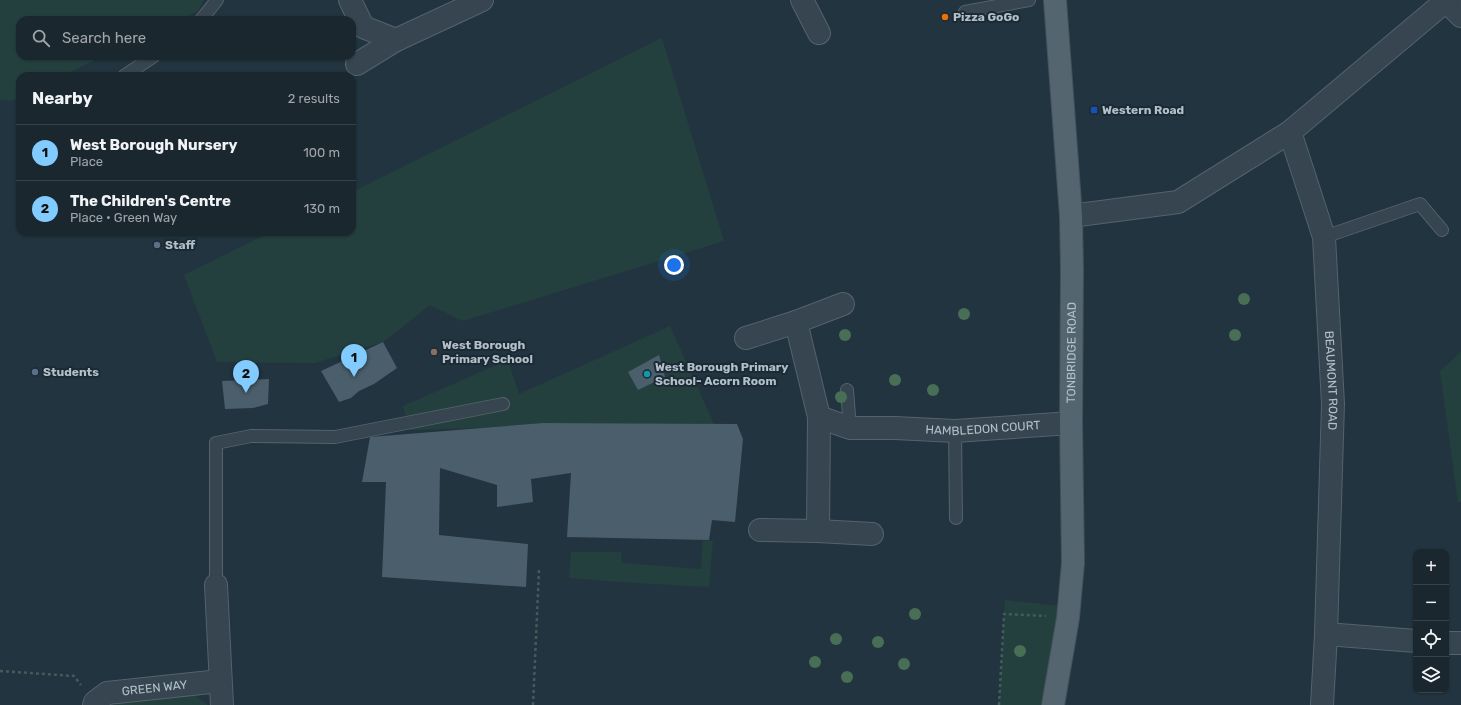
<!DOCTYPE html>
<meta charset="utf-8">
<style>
:root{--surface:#1a272f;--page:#27333b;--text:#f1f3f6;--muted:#9fa5aa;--line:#38444b;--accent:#82cbff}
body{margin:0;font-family:Rubik,sans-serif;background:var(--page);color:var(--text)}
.controls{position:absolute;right:12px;bottom:12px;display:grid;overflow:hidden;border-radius:8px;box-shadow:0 1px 3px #0004}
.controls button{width:36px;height:36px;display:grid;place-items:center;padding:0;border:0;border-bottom:1px solid var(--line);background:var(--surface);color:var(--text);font:20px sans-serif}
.you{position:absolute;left:674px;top:265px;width:14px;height:14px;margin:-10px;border:3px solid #fff;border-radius:50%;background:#1a73e8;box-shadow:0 0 0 6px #1a73e833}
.badge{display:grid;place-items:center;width:26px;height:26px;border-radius:50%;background:var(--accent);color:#111;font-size:13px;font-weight:700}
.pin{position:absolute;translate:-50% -33px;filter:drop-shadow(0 1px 2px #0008)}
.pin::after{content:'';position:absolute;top:21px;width:14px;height:12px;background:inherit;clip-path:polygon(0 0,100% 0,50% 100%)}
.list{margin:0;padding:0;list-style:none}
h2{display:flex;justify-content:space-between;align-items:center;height:52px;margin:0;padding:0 16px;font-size:17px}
h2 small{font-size:13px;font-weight:400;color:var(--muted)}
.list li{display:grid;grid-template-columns:26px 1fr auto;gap:12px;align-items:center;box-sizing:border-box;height:56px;padding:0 16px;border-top:1px solid var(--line)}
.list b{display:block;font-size:15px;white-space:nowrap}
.list p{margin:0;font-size:13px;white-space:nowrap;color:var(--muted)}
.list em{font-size:13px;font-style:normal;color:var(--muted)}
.icon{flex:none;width:22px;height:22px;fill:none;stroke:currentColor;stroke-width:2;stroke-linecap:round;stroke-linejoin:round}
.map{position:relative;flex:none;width:1461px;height:705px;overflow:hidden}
.search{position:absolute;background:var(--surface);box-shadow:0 1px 3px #0004;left:16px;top:16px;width:340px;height:44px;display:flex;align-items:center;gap:10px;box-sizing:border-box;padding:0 14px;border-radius:12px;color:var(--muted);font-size:15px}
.panel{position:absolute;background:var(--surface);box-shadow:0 1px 3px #0004;left:16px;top:72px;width:340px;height:164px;border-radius:12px}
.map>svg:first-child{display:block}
</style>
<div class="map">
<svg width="1461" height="705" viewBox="0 0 1461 705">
<rect width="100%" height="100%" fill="#22343f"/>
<g fill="#24403e">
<path d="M0,0H204L198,11L179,20H20V56H104L62,76H20V96L11,101L0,100Z"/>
<path d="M662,38L724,241L463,321L430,305L383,342L315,363L217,362L184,275L271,232H352V192Z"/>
<path d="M670,326L714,424L543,423L481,428L409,430L403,406L508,360L519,394Z"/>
<path d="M1461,352V502H1458L1440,371Z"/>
<path d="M703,540L713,541L709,587L619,582L569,578L571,552H621L622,563L701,569Z"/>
<path d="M1005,600L1060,606V623L1041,705H999Z"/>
<path d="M186,695L196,696L208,705H115L121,700Z"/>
</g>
<g fill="#4a5e6b">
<path d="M383,342L397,368L374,384L359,391L351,398L339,402L321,371Z"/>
<path d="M659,355L665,377L638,390L628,372Z"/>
<path d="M269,379L268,404L253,408L225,409L222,381Z"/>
<path d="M543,423L737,424L743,439L735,522L712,520L709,540L567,537L571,473L531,479L533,502L497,507V485L440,468L439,535L528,544L526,587L382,577L386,482H362L370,437Z"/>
</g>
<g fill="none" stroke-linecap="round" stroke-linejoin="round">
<g stroke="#54636d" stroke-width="14">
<g id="service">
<path d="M965,12L1029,0"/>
<path d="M201,20L217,0"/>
<path d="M124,76L154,56"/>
<path d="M1324,237L1420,204L1442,230"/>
<path d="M847,390L850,428"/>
<path d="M955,431L956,518"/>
<path d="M216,585V443L251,436L335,437L503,404"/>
</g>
</g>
<g stroke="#54636d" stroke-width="24">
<g id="minor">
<path d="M350,0L363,27L396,40L482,0"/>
<path d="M802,0L819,33"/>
<path d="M1446,1L1461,16"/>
<path d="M357,64L396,40"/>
<path id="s1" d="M1290,132L1324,237L1333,404L1326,634L1322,705"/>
<path d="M1071,216L1178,202L1290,132L1447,0"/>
<path d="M796,322L819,417L818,531"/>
<path d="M746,338L796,322L843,304"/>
<path id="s2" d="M819,417L850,428H895L955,431L1071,423"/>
<path d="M760,530L818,531L872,534"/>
<path d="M216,585L222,705"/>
<path d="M1326,634L1416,641"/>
<path d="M1446,643H1461"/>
<path id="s3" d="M94,705L95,702L107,693L220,681"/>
</g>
</g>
<g stroke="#42515b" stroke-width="24">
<g id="primary">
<path id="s4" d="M1053,705L1068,618L1073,563L1071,423L1072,270L1071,216L1055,0"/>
</g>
</g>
<g stroke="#425c5a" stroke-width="2.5" stroke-dasharray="3 3" stroke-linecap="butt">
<path d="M0,671L74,676L81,685"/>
<path d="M1427,692V690"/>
<path d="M533,705L539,570"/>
<path d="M999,705L1004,614L1046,616"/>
</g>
<use href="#service" stroke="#36454f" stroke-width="12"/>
<use href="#minor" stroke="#36454f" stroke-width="22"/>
<use href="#primary" stroke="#54656f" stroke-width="22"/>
</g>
<g fill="#486e56">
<circle cx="1244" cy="299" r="6"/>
<circle cx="964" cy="314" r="6"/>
<circle cx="845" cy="335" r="6"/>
<circle cx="1235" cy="335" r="6"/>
<circle cx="895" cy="380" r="6"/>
<circle cx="933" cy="390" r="6"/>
<circle cx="841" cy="397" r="6"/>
<circle cx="915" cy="614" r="6"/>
<circle cx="836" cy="639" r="6"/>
<circle cx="878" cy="642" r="6"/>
<circle cx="1020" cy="651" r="6"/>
<circle cx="815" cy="662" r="6"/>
<circle cx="904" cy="664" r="6"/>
<circle cx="847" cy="677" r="6"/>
</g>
<circle fill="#e8710a" stroke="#1b2a34" stroke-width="1.5" cx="945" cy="17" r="4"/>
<rect fill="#1a4fb4" stroke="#1b2a34" stroke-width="1.5" x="1090" y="106" width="8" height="8" rx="2"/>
<g fill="#5c6f8a" stroke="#1b2a34" stroke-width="1.5">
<circle cx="157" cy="245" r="4"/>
<circle cx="35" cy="372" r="4"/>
</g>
<circle fill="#8d6e63" stroke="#1b2a34" stroke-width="1.5" cx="434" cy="352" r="4"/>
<circle fill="#0f9aa8" stroke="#1b2a34" stroke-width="1.5" cx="647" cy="374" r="4"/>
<g text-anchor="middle" stroke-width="4" stroke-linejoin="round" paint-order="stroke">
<g font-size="12" font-weight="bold" fill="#b2c0ca" stroke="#1b2a34" text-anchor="start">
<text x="953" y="21">Pizza GoGo</text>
<text x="1102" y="114">Western Road</text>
<text x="165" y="249">Staff</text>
<text x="442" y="349">West Borough<tspan x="442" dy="14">Primary School</tspan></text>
<text x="655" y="371">West Borough Primary<tspan x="655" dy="14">School- Acorn Room</tspan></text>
<text x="43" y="376">Students</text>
</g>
<g font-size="12" fill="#b2c0ca" stroke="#1b2a34">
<text dy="4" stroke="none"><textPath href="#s4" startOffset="354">TONBRIDGE ROAD</textPath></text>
<text dy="4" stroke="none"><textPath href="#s1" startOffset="254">BEAUMONT ROAD</textPath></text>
<text dy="4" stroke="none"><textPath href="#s2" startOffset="166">HAMBLEDON COURT</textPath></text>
<text dy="4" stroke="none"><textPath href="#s3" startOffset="66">GREEN WAY</textPath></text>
</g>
</g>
</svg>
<div class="controls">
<button>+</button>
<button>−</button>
<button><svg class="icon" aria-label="locate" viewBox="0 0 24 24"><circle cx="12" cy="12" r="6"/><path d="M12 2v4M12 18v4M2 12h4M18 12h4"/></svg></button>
<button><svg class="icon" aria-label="layers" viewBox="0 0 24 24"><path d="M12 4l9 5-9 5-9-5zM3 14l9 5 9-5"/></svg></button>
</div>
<div class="you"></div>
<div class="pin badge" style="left:354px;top:377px">1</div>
<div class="pin badge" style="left:246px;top:393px">2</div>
<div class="search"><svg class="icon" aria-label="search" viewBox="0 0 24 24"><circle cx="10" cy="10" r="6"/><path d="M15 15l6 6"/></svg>Search here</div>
<section class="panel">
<h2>Nearby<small>2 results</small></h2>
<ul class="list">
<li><span class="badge">1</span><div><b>West Borough Nursery</b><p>Place</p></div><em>100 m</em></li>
<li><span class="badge">2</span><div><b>The Children's Centre</b><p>Place · Green Way</p></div><em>130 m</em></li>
</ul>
</section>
</div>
